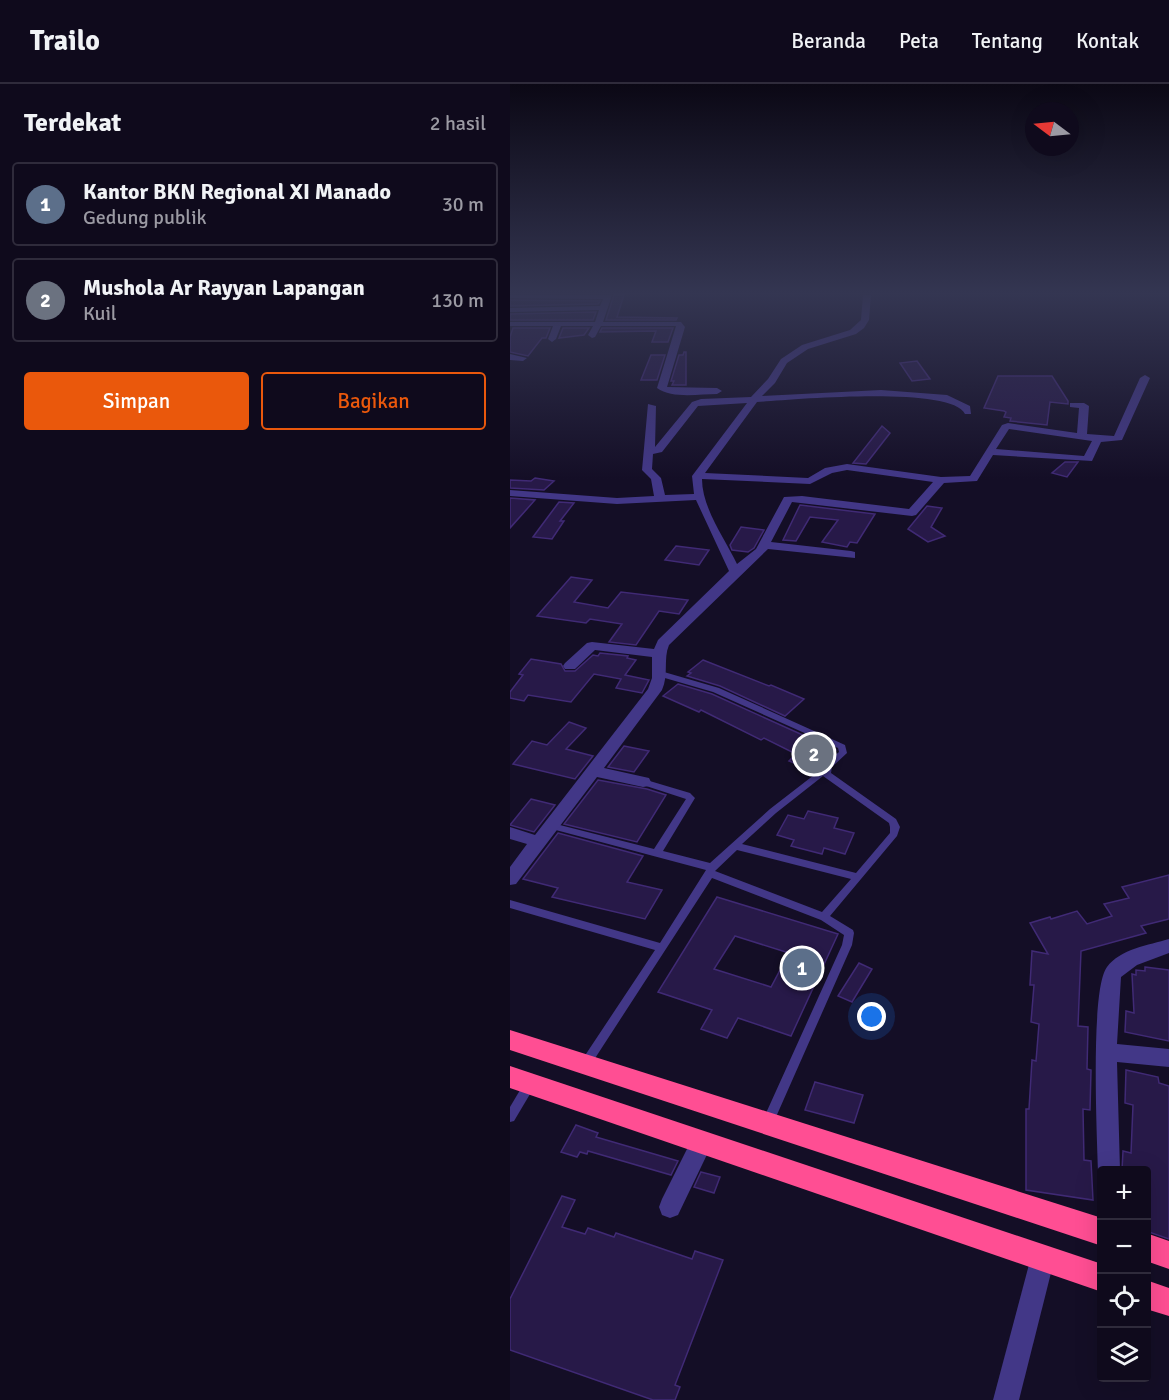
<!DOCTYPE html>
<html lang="id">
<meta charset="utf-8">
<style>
:root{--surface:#0f0a1c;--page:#181325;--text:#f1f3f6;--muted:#9b9aa3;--line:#2f2b3b;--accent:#ea580c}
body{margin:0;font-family:Signika,sans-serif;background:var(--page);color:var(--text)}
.controls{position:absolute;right:18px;bottom:18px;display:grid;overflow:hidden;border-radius:6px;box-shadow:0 6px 24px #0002}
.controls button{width:54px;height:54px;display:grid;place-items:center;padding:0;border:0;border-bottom:2px solid var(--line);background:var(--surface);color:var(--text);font:30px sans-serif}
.compass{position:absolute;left:515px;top:18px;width:54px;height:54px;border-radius:50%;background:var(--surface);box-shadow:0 6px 24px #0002;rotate:286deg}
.you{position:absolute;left:362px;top:933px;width:21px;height:21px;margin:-15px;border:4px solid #fff;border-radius:50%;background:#1a73e8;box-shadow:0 0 0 9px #1a73e833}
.badge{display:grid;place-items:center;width:39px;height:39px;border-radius:50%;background:var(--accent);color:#fff;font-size:20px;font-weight:700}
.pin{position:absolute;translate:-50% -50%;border:3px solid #fff;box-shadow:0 2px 6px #0006}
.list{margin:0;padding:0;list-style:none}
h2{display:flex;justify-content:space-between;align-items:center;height:78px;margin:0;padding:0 24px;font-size:26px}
h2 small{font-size:20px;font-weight:400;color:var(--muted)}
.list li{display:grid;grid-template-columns:39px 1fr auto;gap:18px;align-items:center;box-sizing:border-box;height:84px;margin:0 12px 12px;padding:0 12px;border:2px solid var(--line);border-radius:6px}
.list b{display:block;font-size:22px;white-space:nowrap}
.list p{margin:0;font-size:20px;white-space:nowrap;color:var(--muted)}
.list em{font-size:20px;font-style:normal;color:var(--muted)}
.actions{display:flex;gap:12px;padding:18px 24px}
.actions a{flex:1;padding:14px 0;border:2px solid var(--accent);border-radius:6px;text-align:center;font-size:21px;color:var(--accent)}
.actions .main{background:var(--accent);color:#fff}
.icon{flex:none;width:33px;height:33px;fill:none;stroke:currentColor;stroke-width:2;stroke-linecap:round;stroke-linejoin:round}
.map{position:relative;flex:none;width:659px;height:1316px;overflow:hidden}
header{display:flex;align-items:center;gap:36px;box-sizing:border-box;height:84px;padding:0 30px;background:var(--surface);border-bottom:2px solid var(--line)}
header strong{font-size:28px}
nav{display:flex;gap:33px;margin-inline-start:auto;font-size:21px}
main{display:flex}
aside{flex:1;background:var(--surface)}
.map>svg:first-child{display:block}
</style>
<header>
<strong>Trailo</strong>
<nav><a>Beranda</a><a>Peta</a><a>Tentang</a><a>Kontak</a></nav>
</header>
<main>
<aside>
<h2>Terdekat<small>2 hasil</small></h2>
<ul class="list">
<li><span class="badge" style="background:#5c6f8a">1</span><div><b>Kantor BKN Regional XI Manado</b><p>Gedung publik</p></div><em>30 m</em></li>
<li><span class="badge" style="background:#6b7280">2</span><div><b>Mushola Ar Rayyan Lapangan</b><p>Kuil</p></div><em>130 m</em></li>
</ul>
<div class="actions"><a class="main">Simpan</a><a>Bagikan</a></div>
</aside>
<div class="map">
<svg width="659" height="1316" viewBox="0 0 659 1316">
<rect width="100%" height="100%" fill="#140e26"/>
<g fill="#271948" stroke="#402a75" stroke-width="1.5" fill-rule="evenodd">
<path d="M104,211H114L107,233L167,234L166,236H96Z"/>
<path d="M0,216L90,217L88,220L0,222Z"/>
<path d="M86,228L83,236H0V230Z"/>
<path d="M3,244H40L36,254H32L18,272L0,268V253Z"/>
<path d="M53,244H79L74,251L49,254Z"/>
<path d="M92,244H163L158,258H142L146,247L90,248Z"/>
<path d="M174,268H176V301H162L164,297H161L169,271H173Z"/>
<path d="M141,271H155L147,296H131Z"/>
<path d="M407,277L420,295L402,297L390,279Z"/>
<path d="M488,292H542L558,317V320L540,318L537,341L500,337L501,334L494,333L496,328L494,327L474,324Z"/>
<path d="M372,342L380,349L356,380L343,379Z"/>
<path d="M555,378H568L557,393L542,389Z"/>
<path d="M25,394L44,397L34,406L0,404V396L21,397Z"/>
<path d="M0,414L25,416L0,444Z"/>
<path d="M49,418L64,419L50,437H54L42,455L23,453Z"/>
<path d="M290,421L348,428L365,430L347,459L340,458L337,463L312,458L328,436L300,433L286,457L273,456Z"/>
<path d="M417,422L432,424L421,443L435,452L418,458L398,445Z"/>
<path d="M231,443L254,446L244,464L238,468L222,466L220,461Z"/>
<path d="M166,462L199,466L189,481L155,476Z"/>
<path d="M61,493L82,496L64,518L98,524L111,508L178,516L169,530L149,527L126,561L99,558L112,540L80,535L76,539L27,532Z"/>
<path d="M90,569L118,572L117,574L126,576L115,591L139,596L132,609L106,604L111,595L84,590L61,618L18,611L14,617L0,614V608L13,591L9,590L21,575L51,580L55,587H65L83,571L88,572Z"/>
<path d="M193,576L259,602L261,601L294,615L275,632L210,602L177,592L181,589L178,588Z"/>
<path d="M168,600L202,610L326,666L305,687L279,677L286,670L254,654L251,656L191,626L189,628L153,612Z"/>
<path d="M59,638L76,644L56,665L83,672L65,695L3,680L22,657L37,661Z"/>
<path d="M114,662L139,667L124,688L98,683Z"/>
<path d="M88,696L137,705L156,711L127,758L54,740Z"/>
<path d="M21,715L45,721L24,748L0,741Z"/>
<path d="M298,727L328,734L324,744L344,749L335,770L314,764L312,770L281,762L284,756L267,751L278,731L294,735Z"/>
<path d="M48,749L133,772L117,798L152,806L135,835L42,813L48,804L13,795Z"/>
<path d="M659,791V835L631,842L636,849L571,867L568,942L578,943L577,985L581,986L580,1026L573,1025L574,1076L581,1077L583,1116L516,1106V1025H519L522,976L526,977L529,940L521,938L524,901H520L522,867L538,870L520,839L540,833L541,835L567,827L577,840L602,832L594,820L619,814L612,803Z"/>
<path d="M207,813L328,850L281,952L228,934L217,954L191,945L202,926L148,908ZM225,852L279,869L261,903L204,885Z"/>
<path d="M349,879L362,885L342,918L328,912Z"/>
<path d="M635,883L659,886V957L615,948L616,927L624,929L622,890L626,891V886L635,887Z"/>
<path d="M616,986L648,993L649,999L659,1002V1155L636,1147V1086H612L613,1067L621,1069L623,1021L615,1019Z"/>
<path d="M305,998L353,1011L344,1039L295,1026Z"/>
<path d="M66,1041L88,1049L86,1053L168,1077L161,1091L78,1067L77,1070L70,1068L67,1073L51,1068Z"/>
<path d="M191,1088L210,1093L204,1109L184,1103Z"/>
<path d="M52,1112L65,1116L52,1143L75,1150L78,1144L104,1153L106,1149L182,1175L185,1167L213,1176L165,1301L170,1303L165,1316H143L0,1266V1215Z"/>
</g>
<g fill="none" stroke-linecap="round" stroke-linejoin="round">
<g fill="#423787" fill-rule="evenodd">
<path d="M148,588H154L209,604L335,661L337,669L322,683L321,689L386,735L390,743L387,752L320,832L343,846L344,849L342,861L262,1042L258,1043L254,1042L252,1038L332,861L334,851L311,836L202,794L80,982L76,984L72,982L70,979L72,976L145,866L0,824V816L150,859L196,786L42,745L39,744L37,742L39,740L42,739L144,765L176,715L130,700L129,698L133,695L180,709L185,714L153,767L200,779L260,725L313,684L315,680L329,668L328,664L203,608L148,592L147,590ZM313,692L379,739L380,743V749L346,789L232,760L266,729ZM227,766L341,795L312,828L205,787Z"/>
<path d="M20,995L24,996L26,1000L4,1037L0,1038V1023L16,996Z"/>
</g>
<g fill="#423787" fill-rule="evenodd">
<path d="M0,211H102L93,238H171L175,243L157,303L207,304L212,307L207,310C189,310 162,315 147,304L166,242H91L85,253L82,254L78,251L83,242H51L46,255L42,258L38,255L43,242H0V238H85L89,226L0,228V224L90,222L93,215L0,214Z"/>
<path d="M353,211H361L359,236L354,244L346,250L298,265L277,279L265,299L252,312L371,306L437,311L460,322L461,330H455C441,301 280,316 247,318L195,389L298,394L315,384L337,380L431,393L460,392L492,341L498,339L567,349L569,324L560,323V319H574L579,322L577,350L604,352L630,294L635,291L640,294L612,356L591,358L582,377L483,371L467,397L434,399L406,431L402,432L282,418L261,458L341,467L345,468V474L258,465L159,561C153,575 159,591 152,606L94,684L139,694L141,698L139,702L133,703L87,693L6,800L0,801V783L17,760L0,755V743L25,751L138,605L142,594V573L85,566L65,585H55L53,582L55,579L77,559L82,558L144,565L148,556L219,487L186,416L107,420L0,412V406L107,414L144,412L141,395L132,386L138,320L146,322L145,363L182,318L191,315L241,313L258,295L271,275L292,261L340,246L351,236ZM237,319L182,392L184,410L155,411L151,394L142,385L143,370L152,368L188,322ZM499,345L582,357L574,372L486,365ZM337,386L423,398L399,425L292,412L274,413L246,465L227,480C215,455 192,424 192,395L300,400L322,389Z"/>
<path d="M0,270L17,274L13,277L0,276Z"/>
<path d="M659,855V869L627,881L611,893L607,960L659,965V983L607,978L610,1086H592V1094L588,1086C587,1052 580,905 597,883C610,865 639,861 659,855Z"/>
<path d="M192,1048L200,1051L203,1058L168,1131L160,1134L152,1131L149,1123L152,1115L184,1051Z"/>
<path d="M533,1161L541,1165L545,1173L509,1316H483L521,1173L525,1165Z"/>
</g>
<g fill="#ff4e93" fill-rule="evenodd">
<path d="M0,946L592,1134V1162L0,966Z"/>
<path d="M0,982L592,1180V1208L0,1004Z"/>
<path d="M636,1149L659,1157V1185L636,1177Z"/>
<path d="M636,1196L659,1204V1232L636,1225Z"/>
</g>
</g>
<linearGradient id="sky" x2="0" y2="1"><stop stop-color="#0b0815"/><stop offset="0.53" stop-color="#343652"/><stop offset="1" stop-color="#343652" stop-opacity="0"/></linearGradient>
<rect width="659" height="395" fill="url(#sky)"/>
</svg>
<div class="controls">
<button>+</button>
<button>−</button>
<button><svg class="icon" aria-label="locate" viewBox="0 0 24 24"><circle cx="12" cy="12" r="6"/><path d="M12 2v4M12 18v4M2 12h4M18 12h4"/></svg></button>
<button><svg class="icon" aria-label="layers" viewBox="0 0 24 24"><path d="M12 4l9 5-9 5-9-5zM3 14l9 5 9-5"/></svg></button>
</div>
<svg class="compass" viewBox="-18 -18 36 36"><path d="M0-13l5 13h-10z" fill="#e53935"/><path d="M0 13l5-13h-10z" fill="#9b9aa3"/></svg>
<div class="you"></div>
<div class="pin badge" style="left:292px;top:884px;background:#5c6f8a">1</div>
<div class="pin badge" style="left:304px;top:670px;background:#6b7280">2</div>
</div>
</main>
